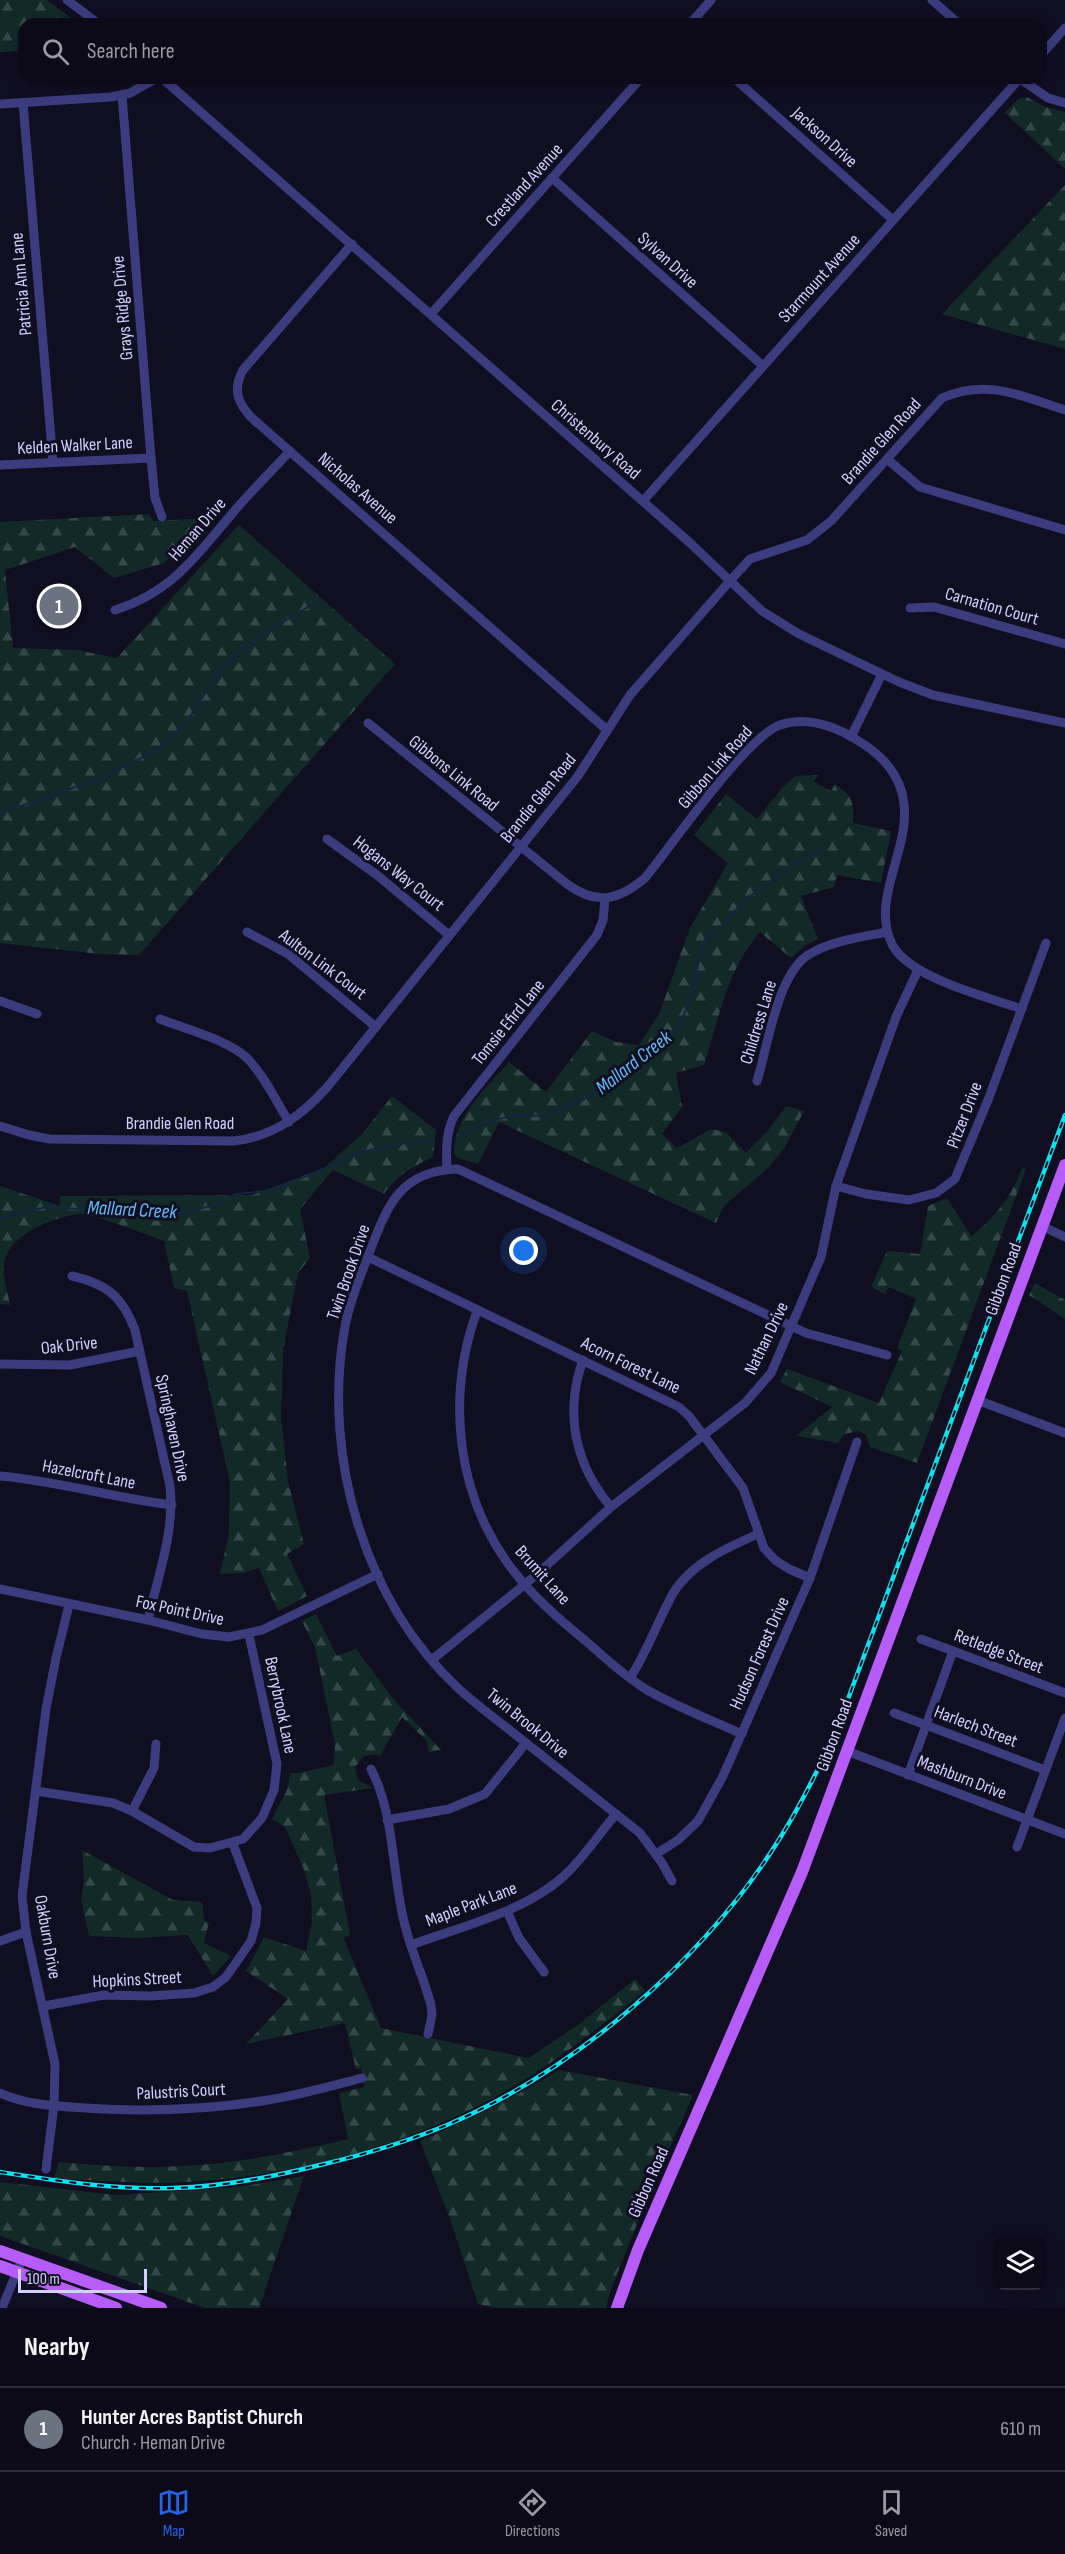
<!DOCTYPE html>
<meta charset="utf-8">
<style>
:root{--surface:#0c0a19;--page:#151322;--text:#f1f3f6;--muted:#9a9aa2;--line:#2c2b38;--accent:#2563eb}
body{margin:0;font-family:"Sofia Sans Condensed",sans-serif;background:var(--page);color:var(--text)}
.controls{position:absolute;right:18px;bottom:18px;display:grid;overflow:hidden;border-radius:12px;box-shadow:0 3px 15px #0003}
.controls button{width:54px;height:54px;display:grid;place-items:center;padding:0;border:0;border-bottom:2px solid var(--line);background:var(--surface);color:var(--text);font:30px sans-serif}
.scale{position:absolute;left:18px;bottom:15px;width:129px;box-sizing:border-box;padding-left:6px;border:3px solid #d3d0fd;border-top:0;font-size:16px;line-height:21px;white-space:nowrap;color:#d3d0fd;-webkit-text-stroke:4px #100e21;paint-order:stroke}
.you{position:absolute;left:524px;top:1251px;width:21px;height:21px;margin:-15px;border:4px solid #fff;border-radius:50%;background:#1a73e8;box-shadow:0 0 0 9px #1a73e833}
.badge{display:grid;place-items:center;width:39px;height:39px;border-radius:50%;background:var(--accent);color:#fff;font-size:20px;font-weight:700}
.pin{position:absolute;translate:-50% -50%;border:3px solid #fff;box-shadow:0 2px 6px #0006}
.list{margin:0;padding:0;list-style:none}
h2{display:flex;justify-content:space-between;align-items:center;height:78px;margin:0;padding:0 24px;font-size:26px}
h2 small{font-size:20px;font-weight:400;color:var(--muted)}
.list li{display:grid;grid-template-columns:39px 1fr auto;gap:18px;align-items:center;box-sizing:border-box;height:84px;padding:0 24px;border-top:2px solid var(--line)}
.list b{display:block;font-size:22px;white-space:nowrap}
.list p{margin:0;font-size:20px;white-space:nowrap;color:var(--muted)}
.list em{font-size:20px;font-style:normal;color:var(--muted)}
.icon{flex:none;width:33px;height:33px;fill:none;stroke:currentColor;stroke-width:2;stroke-linecap:round;stroke-linejoin:round}
.map{position:relative;flex:none;width:1065px;height:2308px;overflow:hidden}
.search{position:absolute;background:var(--surface);box-shadow:0 3px 15px #0003;left:18px;right:18px;top:18px;height:66px;display:flex;align-items:center;gap:15px;box-sizing:border-box;padding:0 21px;border-radius:18px;color:var(--muted);font-size:22px}
.sheet{height:162px;background:var(--surface)}
nav{display:flex;justify-content:space-around;align-items:center;box-sizing:border-box;height:84px;border-top:2px solid var(--line);background:var(--surface);font-size:16px;color:var(--muted)}
nav a{display:grid;justify-items:center;gap:3px}
nav .on{color:var(--accent)}
.map>svg:first-child{display:block}
</style>
<div class="map">
<svg width="1065" height="2308" viewBox="0 0 1065 2308">
<defs>
<pattern id="forest-firs" width="22" height="20" patternUnits="userSpaceOnUse" patternTransform="scale(1.5)"><rect width="22" height="20" fill="#112a28"/><path d="M5 1l3.5 6h-7zM16 11l3.5 6h-7z" fill="#334848"/></pattern>
</defs>
<rect width="100%" height="100%" fill="#100e21"/>
<g fill="url(#forest-firs)">
<path d="M0,0H47L79,24H24V51L0,52Z"/>
<path d="M1027,97L1045,107L1065,112V169L1005,113L1018,99Z"/>
<path d="M1065,185V349L942,314Z"/>
<path d="M149,514L153,521L213,518L164,563L114,578L75,547L5,570L13,648L77,650L117,658L239,525L395,664L139,955L100,954L0,943V522Z"/>
<path d="M818,775L814,782L831,791L835,784C853,797 854,802 853,823L891,831L881,883L837,875L834,887L801,896L818,939L803,947L791,958L760,932C727,970 719,1018 704,1065L676,1073L682,1107L662,1134L677,1148L711,1129L726,1132L746,1153L767,1132L786,1106L804,1111L785,1147L767,1169L724,1206L716,1223L499,1122L478,1164L458,1158L454,1154C454,1115 485,1090 509,1062L546,1092L592,1031L616,1042L639,1045L659,1014L690,928L728,863L694,835L726,794L757,819L783,787L795,776Z"/>
<path d="M392,1096L436,1130L433,1157C412,1167 397,1175 384,1194L333,1170L300,1209L310,1258L298,1273L283,1350L281,1417L288,1481L304,1544L287,1554L307,1596L278,1611L259,1568L243,1573L220,1574L229,1533L230,1482L187,1291L174,1288L164,1241C150,1236 92,1213 81,1214C55,1216 8,1234 4,1264C2,1276 8,1293 10,1305L0,1304V1186L60,1206V1196L252,1195L324,1168L362,1134Z"/>
<path d="M1022,1168L1026,1169L917,1463L870,1447L866,1435L859,1431L844,1434L838,1443L796,1436L832,1407L780,1382L787,1369L879,1403L902,1351L897,1348L916,1299L889,1287L885,1294L871,1287L887,1251L920,1254L928,1206L947,1198L971,1236C996,1217 1011,1197 1022,1168Z"/>
<path d="M1035,1283L1065,1300V1319L1029,1295Z"/>
<path d="M316,1614L337,1656L356,1649L395,1701L441,1750L429,1752L427,1741L402,1717L380,1756L374,1754L364,1756L355,1767L358,1780L373,1788L324,1795L350,1935L343,1937L381,2028L529,2058L579,2024L635,1979L645,1991C604,2024 562,2057 516,2085C419,2143 299,2176 186,2182C142,2184 98,2181 54,2178L59,2162C87,2164 117,2167 145,2167C215,2168 281,2155 348,2139L339,2093L364,2087L361,2068L356,2069L345,2023L246,2044L288,1999L246,1971L264,1937L306,1951L312,1923L311,1894L303,1867L285,1827L272,1819L288,1788L290,1773H298L334,1765L335,1744L315,1647L302,1621Z"/>
<path d="M82,1850L173,1900L202,1902L204,1921L209,1922L204,1943L231,1956L213,1976L188,1935L139,1938L89,1936L81,1900L84,1881Z"/>
<path d="M559,2070L693,2095L645,2204L610,2292L606,2308H497L478,2304L450,2219L420,2141C468,2120 514,2098 559,2070Z"/>
<path d="M304,2176L259,2308H205L0,2236V2182L116,2195L237,2187Z"/>
</g>
<g fill="none" stroke-linecap="round" stroke-linejoin="round">
<g stroke="#0f2644" stroke-width="2">
<path d="M0,813L99,779L153,752L175,734L192,714L220,670L260,636L321,599"/>
<path d="M462,1134L480,1124L515,1115L544,1116L583,1100L655,1050L680,1025L693,991L702,944L711,933L722,925L746,899L797,862L823,849"/>
<path d="M0,1218L46,1207L77,1209L102,1205L157,1214L189,1212L216,1204L236,1194L274,1190L365,1151L424,1139L432,1142"/>
</g>
<g stroke="#3b3c7e" stroke-width="9">
<path d="M67,0L99,24"/>
<path d="M932,0L959,24"/>
<path d="M690,24L711,0"/>
<path d="M1041,55L1065,28"/>
<path d="M162,78L689,542L762,611L799,634L899,682L933,695L1065,723"/>
<path d="M734,78L893,220"/>
<path d="M1019,78L1048,98L1065,103"/>
<path d="M122,95L151,458L155,498L162,517"/>
<path d="M23,103L53,462"/>
<path d="M0,104L111,97L130,93L157,78"/>
<path d="M552,178L763,366"/>
<path d="M352,244L243,370C232,390 238,404 253,419L607,730"/>
<path d="M431,314L641,78"/>
<path d="M887,459L920,487L1065,530"/>
<path d="M0,465L151,458"/>
<path d="M643,501L1020,78"/>
<path d="M910,608L934,607L1065,644"/>
<path d="M115,610C170,593 195,558 230,516C249,493 270,473 290,451"/>
<path d="M368,723L567,884C597,906 619,900 645,878C672,845 746,737 780,725C807,716 834,726 857,740C881,754 901,775 904,804C910,850 869,902 893,946C911,978 987,997 1022,1009"/>
<path d="M851,737L882,674"/>
<path d="M327,839L377,875L449,935"/>
<path d="M247,932L288,954L376,1027"/>
<path d="M0,1001L37,1014"/>
<path d="M160,1019C185,1029 229,1040 248,1059C265,1077 276,1101 289,1122"/>
<path d="M757,1081C768,1046 777,975 808,955C830,941 862,937 887,932"/>
<path d="M0,1126L29,1135L49,1139L233,1141C273,1137 303,1115 329,1085L578,776L630,695L729,582L750,559L807,540L831,521L942,398C987,378 1021,396 1065,410"/>
<path d="M447,1169C446,1149 446,1133 454,1116L597,935L603,920L605,899"/>
<path d="M836,1186L866,1194L909,1200L936,1193L955,1179L988,1100L1046,943"/>
<path d="M1042,1226L1065,1237"/>
<path d="M368,1257L679,1407L689,1416L743,1488L764,1548L775,1560L789,1569L810,1578"/>
<path d="M72,1276C107,1284 122,1296 135,1330L170,1486C175,1531 158,1576 148,1620"/>
<path d="M477,1311C446,1397 456,1495 512,1569C533,1597 560,1620 587,1642C606,1659 625,1676 647,1690C677,1707 711,1720 742,1734"/>
<path d="M583,1360C564,1413 575,1465 611,1507"/>
<path d="M0,1364L70,1365L140,1351"/>
<path d="M977,1400L1065,1433"/>
<path d="M0,1476C58,1481 114,1498 172,1505"/>
<path d="M0,1589L148,1620L202,1634L229,1637L262,1630L378,1574"/>
<path d="M921,1639L1065,1693"/>
<path d="M433,1659L535,1576L611,1507L745,1403L771,1373L821,1257L836,1186L896,1017L918,970"/>
<path d="M630,1678C647,1652 657,1623 672,1595C690,1564 726,1548 758,1534"/>
<path d="M894,1713L1045,1770"/>
<path d="M847,1751L1065,1834"/>
<path d="M371,1769C394,1813 392,1869 403,1917C409,1947 423,1975 431,2005L432,2015L428,2034"/>
<path d="M908,1775L953,1651"/>
<path d="M36,1791L113,1803L132,1811L194,1847L210,1848L243,1839L262,1818L274,1790L277,1764L249,1635"/>
<path d="M132,1811L154,1768L156,1744"/>
<path d="M387,1820L449,1809L485,1794L526,1743"/>
<path d="M1017,1847L1065,1718"/>
<path d="M656,1854L678,1840L698,1821L723,1776L810,1578L857,1442"/>
<path d="M672,1881L662,1863L640,1833C602,1803 564,1773 526,1743C504,1725 480,1708 459,1689C364,1601 323,1458 344,1332C348,1307 358,1282 367,1259C386,1209 398,1170 458,1169L806,1333L887,1355"/>
<path d="M507,1911L519,1938L544,1972"/>
<path d="M0,1941L26,1932"/>
<path d="M411,1945C462,1926 530,1911 569,1871C586,1854 600,1833 616,1814"/>
<path d="M44,2006L104,1995L151,1996L194,1993L213,1987L226,1977L251,1941L256,1923L257,1908L233,1844"/>
<path d="M0,2093C27,2105 56,2106 85,2108C147,2112 207,2110 268,2100C300,2095 331,2086 362,2078"/>
<path d="M46,2169L54,2106L55,2064L26,1932L22,1896L46,1709L56,1658L69,1605"/>
<path d="M2,2308L22,2259"/>
</g>
<g stroke="#b65cf8" stroke-width="12">
<path d="M0,2251L161,2308"/>
<path d="M0,2266L116,2308"/>
<path d="M617,2308L638,2250L802,1872L1065,1165"/>
</g>
<g stroke="#0ae3ef" stroke-width="4.5">
<path id="rail" d="M0,2172C58,2181 115,2190 173,2188C223,2187 272,2177 320,2165C363,2155 406,2142 447,2125C576,2070 706,1958 780,1838C801,1805 818,1770 835,1734L1065,1115"/>
</g>
<use href="#rail" stroke="#100e21" stroke-width="2" stroke-dasharray="7" stroke-linecap="butt"/>
</g>
<g text-anchor="middle" stroke-width="6" stroke-linejoin="round" paint-order="stroke">
<g font-size="18" fill="#d3d0fd" stroke="#100e21">
<text transform="translate(825 137) rotate(42)" y="6">Jackson Drive</text>
<text transform="translate(524 185) rotate(-48)" y="6">Crestland Avenue</text>
<text transform="translate(668 260) rotate(42)" y="6">Sylvan Drive</text>
<text transform="translate(819 278) rotate(-48)" y="6">Starmount Avenue</text>
<text transform="translate(21 284) rotate(-95)" y="6">Patricia Ann Lane</text>
<text transform="translate(122 308) rotate(-95)" y="6">Grays Ridge Drive</text>
<text transform="translate(596 439) rotate(41)" y="6">Christenbury Road</text>
<text transform="translate(881 441) rotate(-48)" y="6">Brandie Glen Road</text>
<text transform="translate(75 445) rotate(-3)" y="6">Kelden Walker Lane</text>
<text transform="translate(358 488) rotate(41)" y="6">Nicholas Avenue</text>
<text transform="translate(197 529) rotate(-49)" y="6">Heman Drive</text>
<text transform="translate(992 606) rotate(16)" y="6">Carnation Court</text>
<text transform="translate(715 767) rotate(-49)" y="6">Gibbon Link Road</text>
<text transform="translate(454 773) rotate(39)" y="6">Gibbons Link Road</text>
<text transform="translate(538 798) rotate(-51)" y="6">Brandie Glen Road</text>
<text transform="translate(399 873) rotate(38)" y="6">Hogans Way Court</text>
<text transform="translate(323 964) rotate(37)" y="6">Aulton Link Court</text>
<text transform="translate(508 1022) rotate(-51)" y="6">Tomsie Efird Lane</text>
<text transform="translate(758 1022) rotate(-73)" y="6">Childress Lane</text>
<text transform="translate(964 1115) rotate(-69)" y="6">Pitzer Drive</text>
<text x="180" y="1129">Brandie Glen Road</text>
<text transform="translate(348 1272) rotate(-71)" y="6">Twin Brook Drive</text>
<text transform="translate(1003 1279) rotate(-70)" y="6">Gibbon Road</text>
<text transform="translate(766 1338) rotate(-64)" y="6">Nathan Drive</text>
<text transform="translate(69 1345) rotate(-6)" y="6">Oak Drive</text>
<text transform="translate(631 1365) rotate(26)" y="6">Acorn Forest Lane</text>
<text transform="translate(173 1428) rotate(78)" y="6">Springhaven Drive</text>
<text transform="translate(89 1474) rotate(11)" y="6">Hazelcroft Lane</text>
<text transform="translate(543 1575) rotate(48)" y="6">Brumit Lane</text>
<text transform="translate(180 1610) rotate(12)" y="6">Fox Point Drive</text>
<text transform="translate(999 1651) rotate(21)" y="6">Retledge Street</text>
<text transform="translate(759 1653) rotate(-66)" y="6">Hudson Forest Drive</text>
<text transform="translate(281 1705) rotate(78)" y="6">Berrybrook Lane</text>
<text transform="translate(528 1723) rotate(39)" y="6">Twin Brook Drive</text>
<text transform="translate(976 1726) rotate(21)" y="6">Harlech Street</text>
<text transform="translate(834 1735) rotate(-70)" y="6">Gibbon Road</text>
<text transform="translate(962 1777) rotate(21)" y="6">Mashburn Drive</text>
<text transform="translate(471 1904) rotate(-21)" y="6">Maple Park Lane</text>
<text transform="translate(48 1937) rotate(80)" y="6">Oakburn Drive</text>
<text transform="translate(137 1979) rotate(-3)" y="6">Hopkins Street</text>
<text transform="translate(181 2091) rotate(-3)" y="6">Palustris Court</text>
<text transform="translate(648 2182) rotate(-66)" y="6">Gibbon Road</text>
</g>
<g font-size="20" font-style="italic" fill="#63bbf8" stroke="#100e21">
<text transform="translate(633 1062) rotate(-38)" y="7">Mallard Creek</text>
<text transform="translate(132 1209) rotate(3)" y="7">Mallard Creek</text>
</g>
</g>
</svg>
<div class="controls">
<button><svg class="icon" aria-label="layers" viewBox="0 0 24 24"><path d="M12 4l9 5-9 5-9-5zM3 14l9 5 9-5"/></svg></button>
</div>
<div class="scale">100 m</div>
<div class="you"></div>
<div class="pin badge" style="left:59px;top:606px;background:#6b7280">1</div>
<div class="search"><svg class="icon" aria-label="search" viewBox="0 0 24 24"><circle cx="10" cy="10" r="6"/><path d="M15 15l6 6"/></svg>Search here</div>
</div>
<section class="sheet">
<h2>Nearby<small></small></h2>
<ul class="list">
<li><span class="badge" style="background:#6b7280">1</span><div><b>Hunter Acres Baptist Church</b><p>Church · Heman Drive</p></div><em>610 m</em></li>
</ul>
</section>
<nav>
<a class="on"><svg class="icon" aria-label="map" viewBox="0 0 24 24"><path d="M3 6l6-2 6 2 6-2v14l-6 2-6-2-6 2zM9 4v14M15 6v14"/></svg>Map</a>
<a><svg class="icon" aria-label="directions" viewBox="0 0 24 24"><path d="M12 3l9 9-9 9-9-9zM9 14v-3h6M13 9l2 2-2 2"/></svg>Directions</a>
<a><svg class="icon" aria-label="saved" viewBox="0 0 24 24"><path d="M7 4h10v16l-5-4-5 4z"/></svg>Saved</a>
</nav>
